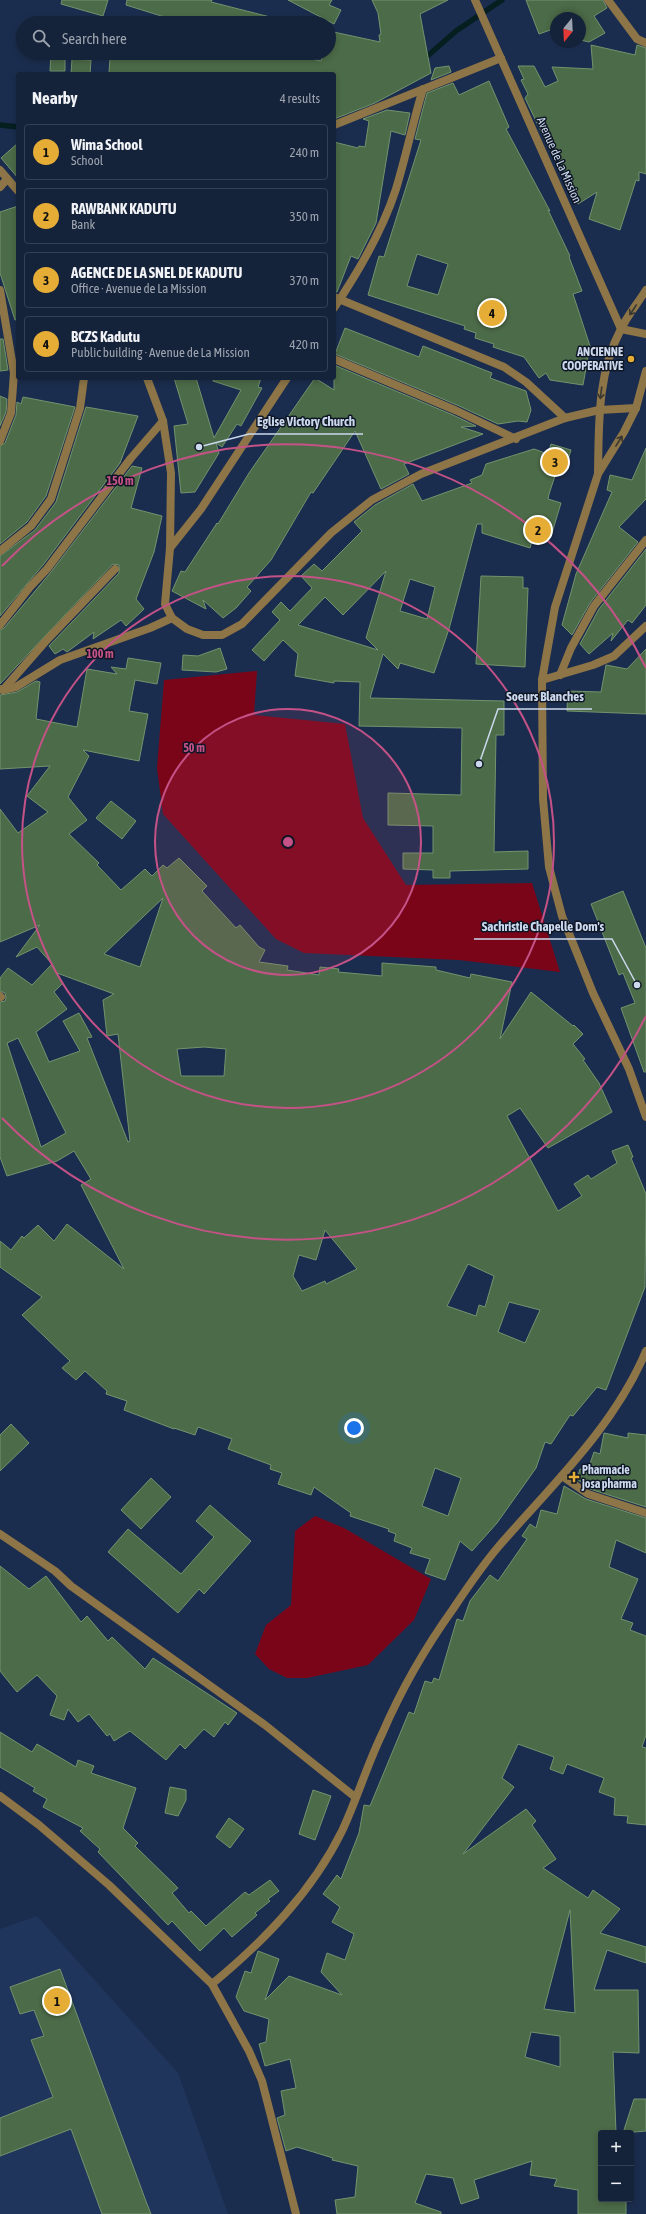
<!DOCTYPE html>
<meta charset="utf-8">
<style>
:root{--surface:#14223a;--page:#1d2a42;--text:#f1f3f6;--muted:#9da4af;--line:#333f54;--accent:#e5ad35}
body{margin:0;font-family:"Asap Condensed",sans-serif;background:var(--page);color:var(--text)}
.controls{position:absolute;right:12px;bottom:12px;display:grid;overflow:hidden;border-radius:4px;box-shadow:0 2px 6px #0003}
.controls button{width:36px;height:36px;display:grid;place-items:center;padding:0;border:0;border-bottom:1px solid var(--line);background:var(--surface);color:var(--text);font:20px sans-serif}
.compass{position:absolute;left:550px;top:12px;width:36px;height:36px;border-radius:50%;background:var(--surface);box-shadow:0 2px 6px #0003;rotate:198deg}
.you{position:absolute;left:354px;top:1428px;width:14px;height:14px;margin:-10px;border:3px solid #fff;border-radius:50%;background:#1a73e8;box-shadow:0 0 0 6px #1a73e833}
.badge{display:grid;place-items:center;width:26px;height:26px;border-radius:50%;background:var(--accent);color:#111;font-size:13px;font-weight:700}
.pin{position:absolute;translate:-50% -50%;border:2px solid #fff;box-shadow:0 1px 4px #0006}
.list{margin:0;padding:0;list-style:none}
h2{display:flex;justify-content:space-between;align-items:center;height:52px;margin:0;padding:0 16px;font-size:17px}
h2 small{font-size:13px;font-weight:400;color:var(--muted)}
.list li{display:grid;grid-template-columns:26px 1fr auto;gap:12px;align-items:center;box-sizing:border-box;height:56px;margin:0 8px 8px;padding:0 8px;border:1px solid var(--line);border-radius:4px}
.list b{display:block;font-size:15px;white-space:nowrap}
.list p{margin:0;font-size:13px;white-space:nowrap;color:var(--muted)}
.list em{font-size:13px;font-style:normal;color:var(--muted)}
.icon{flex:none;width:22px;height:22px;fill:none;stroke:currentColor;stroke-width:2;stroke-linecap:round;stroke-linejoin:round}
.map{position:relative;flex:none;width:646px;height:2214px;overflow:hidden}
.search{position:absolute;background:var(--surface);box-shadow:0 2px 6px #0003;left:16px;top:16px;width:320px;height:44px;display:flex;align-items:center;gap:10px;box-sizing:border-box;padding:0 14px;border-radius:22px;color:var(--muted);font-size:15px}
.panel{position:absolute;background:var(--surface);box-shadow:0 2px 6px #0003;left:16px;top:72px;width:320px;height:308px;border-radius:4px}
.map>svg:first-child{display:block}
</style>
<div class="map">
<svg width="646" height="2214" viewBox="0 0 646 2214">
<rect width="100%" height="100%" fill="#1b2d4e"/>
<path fill="#20355c" d="M37,1916L178,2073L228,2214H0V1929Z"/>
<g fill="#7a0519">
<path d="M257,671L254,715L345,724L363,818L406,885L532,883L560,972L459,960L304,953L276,939L163,814L157,768L164,680Z"/>
<path d="M315,1516L344,1528L431,1579L414,1620L368,1665L307,1678H287L269,1669L255,1654L266,1625L291,1605L295,1531Z"/>
</g>
<g fill="none" stroke-linecap="round" stroke-linejoin="round">
<g stroke="#051e20" stroke-width="5.5">
<path d="M423,60L456,31L502,0"/>
<path d="M0,125L18,127"/>
</g>
</g>
<g fill="#4c6b48" stroke="#73936e" fill-rule="evenodd">
<path d="M62,0H108L103,16L61,4Z"/>
<path d="M127,0H212L211,2L274,18V23H170L171,19L126,5Z"/>
<path d="M288,0H332L329,5L341,10L334,24Z"/>
<path d="M372,0H448L420,14L431,73L375,103L334,119V74L109,73L110,58L142,59V55L173,57L175,53H286L321,61L323,53H329V31L380,42L379,35L381,34L378,13Z"/>
<path d="M526,0H603L607,8L594,16L605,33L589,42L580,40V18H556V28L539,34Z"/>
<path d="M591,45L635,55L637,45L646,48V174L639,172V181L636,180L620,230L589,219L597,192L578,204L570,192L572,191L553,144L548,146L525,98L528,94L521,80L524,79L518,66H534L545,87L558,81L552,67L593,69Z"/>
<path d="M51,53H65V71H50Z"/>
<path d="M72,59L91,60L90,74H71Z"/>
<path d="M449,66L451,72L431,80L435,68Z"/>
<path d="M489,81L509,127L506,129L550,211L548,210L570,256L569,257L582,291L573,294L590,346L583,385L550,380L546,373L539,378L524,357L493,347L494,344L475,338L476,333L464,329L465,326L368,295L379,256L384,257L421,140L415,139L427,93L453,83L459,95ZM417,254L448,264L438,295L407,286Z"/>
<path d="M387,110L410,113L405,135L391,131L376,223L358,259L351,256L337,292H334V142L358,148L359,146L365,147L369,121L363,119Z"/>
<path d="M18,143V178L1,158Z"/>
<path d="M18,206V319L15,320L0,273V212Z"/>
<path d="M345,328L419,357L423,346L492,373L490,378L526,391L531,410L527,422L518,421L498,424L457,405L335,354Z"/>
<path d="M0,339H3L8,370L0,371Z"/>
<path d="M334,365L453,415L476,426L461,427L483,434L404,464L409,474L381,489L355,431L313,493L311,492L271,560L247,587L251,591L236,608L223,618L203,600L206,609L172,591L181,571L185,572L217,523L218,524L249,473L315,378L334,390Z"/>
<path d="M174,378H196L214,438L241,390L213,381V378H261L258,387L262,388L241,426L237,424L222,447L216,443L219,453L195,492L181,493L174,426L188,424Z"/>
<path d="M0,396L7,399L6,412L0,426Z"/>
<path d="M23,397L75,407L46,496L27,522L0,544V446L5,443L16,415L17,402L21,404Z"/>
<path d="M86,407L138,416L120,463L43,565L0,616V556L35,530L56,502Z"/>
<path d="M551,444L571,450L565,469L558,467L549,494L548,499L561,503L552,533L536,528L530,548L482,533V524H477L449,629L434,673L400,663L398,669L383,654L370,698L504,701V735H496L494,852L528,851V869L450,871V878H433V870L403,869V853H433V826L388,825V793L461,795L462,728L359,726L360,682L334,681V683L295,676L298,654L283,640L264,661L252,650L280,620L272,612L281,602L290,611L312,588L301,576L314,564L322,571L362,531L354,522L375,505L413,484L422,501L472,483L470,480L482,475L486,464L534,449L548,454ZM386,571L366,638L378,650L298,625L325,597L343,615ZM410,579L435,587L427,619L400,611Z"/>
<path d="M646,448V499L619,527L638,542L590,603L572,635L562,625L576,574L612,492L607,490L610,475L632,480Z"/>
<path d="M132,466L142,468L131,508L162,516L154,552L136,599L144,609L126,626L121,620L93,639L94,632L67,652L63,649L55,654L49,646L119,573V565L113,564L0,684V630L4,628L51,572Z"/>
<path d="M646,549V605L632,623L628,620L611,641L613,633L589,654L580,644L599,609Z"/>
<path d="M481,576L523,577V588H528L525,667L476,664Z"/>
<path d="M220,648L227,669L216,672L182,670L183,655L198,656Z"/>
<path d="M646,649V714L567,711L568,691L601,692L606,665L627,669Z"/>
<path d="M128,658L161,663L157,684L135,680L129,711L148,714L139,761L83,750L89,756L68,797L87,820L69,834L99,863L97,865L121,890L145,869L152,876L163,865L167,868L179,858L207,886L202,891L236,928L240,925L259,947L265,950L259,962L288,966L287,970L319,975L320,967L339,969L338,972L382,976V963L436,967V970L470,978L471,974L512,982L500,1039L531,992L573,1026L574,1025L583,1034L573,1044L585,1059L583,1060L599,1083L612,1112L548,1148L520,1108L507,1116L558,1211L582,1196L574,1184L588,1175L591,1179L617,1163L612,1151L628,1145L633,1157L631,1158L646,1194L645,1287L606,1390L597,1387L573,1416L570,1415L551,1444L545,1442L536,1468L497,1523L472,1551L460,1541L445,1580L425,1573L430,1559L410,1553L412,1548L394,1541L396,1534L388,1531L389,1529L350,1516L351,1513L314,1487L311,1495L278,1484L282,1473L270,1469L271,1465L228,1449L232,1439L198,1427L195,1435L174,1428V1429L124,1410L127,1401L106,1394L107,1391L85,1371L76,1380L62,1368L70,1361L22,1315L42,1297L0,1267V1241L11,1250L22,1236L24,1238L38,1225L54,1241L67,1224L124,1269L81,1185L91,1179L74,1151L57,1161L7,1176L0,1157V1002L5,1001L6,998L5,993L0,991V978L8,968L32,985L52,964L37,947L16,957L40,925L0,942V809L18,833L48,812L27,796L50,766L0,769V695L17,692L36,681L40,682L36,719L77,727L87,669L117,674L111,667L126,669ZM163,898L140,967L104,954ZM57,973L114,994L103,1000L107,1036L118,1034L130,1141L128,1142L87,1038L92,1037L79,1013L63,1021L80,1051L49,1062L36,1032L67,1009L54,992L63,983ZM18,1038L66,1133L41,1147L7,1043ZM204,1047L226,1049L224,1076H181L177,1049ZM325,1230L357,1269L326,1284L325,1281L302,1291L293,1276L299,1255L316,1260ZM468,1264L494,1276L485,1307L479,1305L476,1316L447,1306ZM509,1302L540,1310L525,1343L498,1332ZM435,1468L461,1478L448,1516L422,1506Z"/>
<path d="M111,801L136,821L122,839L96,818Z"/>
<path d="M623,891L646,948V1072H644L621,1008L635,1003L623,973L619,975L591,904Z"/>
<path d="M11,1424L29,1443L0,1471V1435Z"/>
<path d="M604,1433L628,1438V1433L646,1435V1507L590,1489L577,1479L580,1469L587,1472L594,1452L600,1454Z"/>
<path d="M151,1478L171,1497L141,1529L121,1510Z"/>
<path d="M564,1486L586,1499L646,1518V1553L616,1540L609,1567L638,1579L621,1619L633,1623L630,1630L646,1636V1735L642,1747L646,1748V1825L627,1823L628,1816L614,1815L615,1798L599,1792L604,1778L567,1764L563,1774L550,1769L554,1757L518,1744L502,1778L514,1787L463,1854L526,1809L536,1821L532,1825L556,1859L543,1868L588,1898L593,1890L620,1909L600,1933L646,1947V1963L607,1950L594,1990H638L639,2053L613,2052L616,2133H601V2199H626V2214H578V2190L554,2186L557,2179L530,2175L532,2161L474,2180L479,2198L461,2204L453,2178L426,2174L415,2203L441,2212V2214H337L335,2200L355,2197L358,2166L332,2160L333,2158L297,2147L286,2151L277,2118L285,2115L281,2091L296,2088L290,2059L265,2066L259,2044L266,2042L269,2019L244,2011L236,1997L245,1971L251,1973L258,1951L279,1959L265,2000L289,1976L342,1995L321,1972L327,1953L345,1960L354,1934L332,1922L340,1907L323,1894L337,1875L341,1879L359,1833L364,1805L370,1806L409,1712L414,1714L425,1681L432,1683L434,1678L439,1680L457,1619L463,1621L470,1601L490,1575L498,1581L527,1539L522,1536L530,1524L536,1528L541,1510L557,1514ZM570,1910L575,2013L544,2009ZM531,2032L560,2036V2067L525,2057Z"/>
<path d="M210,1505L251,1541L204,1594L199,1589L178,1613L108,1552L128,1529L181,1574L214,1537L196,1521Z"/>
<path d="M0,1566L29,1589L46,1576L81,1622L87,1616L108,1641L112,1637L145,1669L153,1658L237,1713L228,1725L225,1722L214,1737L204,1729L185,1749L180,1744L166,1760L130,1731L114,1741L110,1734L107,1736L89,1714L78,1722L68,1709L64,1720L50,1715L57,1696L37,1675L17,1692L0,1671Z"/>
<path d="M0,1732L32,1752L37,1744L76,1767L78,1760L94,1766L91,1773L136,1788L123,1828L138,1843L135,1846L178,1888L172,1893L189,1913L191,1911L206,1926L245,1892L249,1895L270,1880L279,1891L268,1899L270,1901L255,1913L257,1915L232,1937L224,1928L200,1951L172,1921L168,1925L98,1852L100,1849L80,1831L83,1828L43,1807L47,1799L33,1791L35,1788L0,1767Z"/>
<path d="M170,1787L186,1790V1800L178,1816L165,1813Z"/>
<path d="M313,1790L331,1796L315,1840L299,1834Z"/>
<path d="M229,1818L244,1829L230,1848L216,1837Z"/>
<path d="M60,1969L147,2204L151,2214H102L71,2129L0,2156V2118L53,2097L31,2040L44,2036L34,2010L20,2014L10,1987Z"/>
<path d="M634,2099H646V2131L623,2133Z"/>
</g>
<g fill="none" stroke-linecap="round" stroke-linejoin="round">
<g stroke="#8d7547" stroke-width="8">
<path d="M475,0L621,329L646,334"/>
<path d="M608,0L637,39L646,43"/>
<path d="M334,125L501,58"/>
<path d="M0,170L18,191"/>
<path d="M0,187L7,179"/>
<path d="M0,290L14,373L11,413L0,441"/>
<path d="M334,297L504,367L526,382L565,418"/>
<path d="M334,308C359,271 382,232 396,189C406,156 413,122 423,89"/>
<path d="M334,359L455,410L516,439"/>
<path d="M147,378L163,421L171,473L170,548L165,604L172,618L187,629L203,635H222L242,624L331,533L372,500L421,474L565,418L599,410L636,408"/>
<path d="M170,548L201,509L287,378"/>
<path d="M0,551L31,526L51,499L80,408L84,378"/>
<path d="M0,625L30,587L47,569L131,458L163,421"/>
<path d="M560,675L571,648L594,606L646,540"/>
<path d="M542,680L593,665L614,656L646,626"/>
<path d="M0,689L3,690L16,687L60,660L150,628L172,618"/>
<path d="M3,690L45,642L115,569"/>
<path d="M0,996L1,997"/>
<path d="M562,1476L588,1494L646,1513"/>
<path d="M0,1534L55,1571L71,1586L265,1725L355,1797"/>
</g>
<g stroke="#8d7547" stroke-width="8">
<path d="M646,371L636,408L624,432L598,474L555,607L542,680L543,799L549,867L562,916L593,993L629,1069L646,1117"/>
<path d="M598,473C599,424 597,374 621,329C627,316 638,303 646,290"/>
<path d="M0,1796L39,1825L109,1885L212,1984L249,2051L262,2081L296,2214"/>
<path d="M212,1984C264,1941 312,1892 342,1831C357,1799 367,1765 382,1734C401,1690 425,1648 453,1609C467,1588 482,1566 499,1546C552,1485 614,1427 646,1351"/>
</g>
</g>
<defs><path id="oneway-shaft" d="M-6 0H5M1.5-3L5.5 0L1.5 3" fill="none" stroke-width="1.6" stroke-linecap="round" stroke-linejoin="round"/></defs>
<g stroke="#3a3731">
<use href="#oneway-shaft" transform="translate(633 310) rotate(123)"/>
<use href="#oneway-shaft" transform="translate(601 393) rotate(97)"/>
<use href="#oneway-shaft" transform="translate(619 441) rotate(-58)"/>
</g>
<circle cx="288" cy="842" r="133" fill="#c55287" fill-opacity=".12"/>
<g fill="none" stroke="#c55287" stroke-width="2">
<circle cx="288" cy="842" r="133"/>
<circle cx="288" cy="842" r="266"/>
<path d="M646 1016A398 398 0 0 1 2 1118M2 566A398 398 0 0 1 646 668"/>
</g>
<g fill="#e5ad35" stroke="#0e1625" stroke-width="1.5">
<circle cx="631" cy="359" r="4"/>
<path d="M572 1471h4v4h4v4h-4v4h-4v-4h-4v-4h4z"/>
</g>
<g text-anchor="middle" stroke-width="3" stroke-linejoin="round" paint-order="stroke">
<g font-size="12" fill="#cbd8ed" stroke="#0e1625">
<text transform="translate(559 160) rotate(66)" y="4">Avenue de La Mission</text>
</g>
<g font-size="12" font-weight="bold" fill="#cbd8ed" stroke="#0e1625" text-anchor="end">
<text x="623" y="356">ANCIENNE<tspan x="623" dy="14">COOPERATIVE</tspan></text>
<text x="582" y="1474" text-anchor="start">Pharmacie<tspan x="582" dy="14">josa pharma</tspan></text>
</g>
</g>
<circle cx="288" cy="842" r="6" fill="#c55287" stroke="#0e1625" stroke-width="2"/>
<g font-size="12" text-anchor="middle" font-weight="bold" fill="#c55287" stroke="#0e1625" stroke-width="3" stroke-linejoin="round" paint-order="stroke">
<text x="120" y="485">150 m</text>
<text x="100" y="658">100 m</text>
<text x="194" y="752">50 m</text>
</g>
<path fill="none" stroke="#cbd8ed" stroke-width="1.5" d="M199 447L249 434H363M479 764L498 709H592M637 985L612 939H474"/>
<g fill="#cbd8ed" stroke="#0e1625" stroke-width="1.5">
<circle cx="199" cy="447" r="4"/>
<circle cx="479" cy="764" r="4"/>
<circle cx="637" cy="985" r="4"/>
</g>
<g font-size="13" text-anchor="middle" font-weight="bold" fill="#cbd8ed" stroke="#0e1625" stroke-width="3" stroke-linejoin="round" paint-order="stroke">
<text x="306" y="426">Eglise Victory Church</text>
<text x="545" y="701">Soeurs Blanches</text>
<text x="543" y="931">Sachristie Chapelle Dom's</text>
</g>
</svg>
<div class="controls">
<button>+</button>
<button>−</button>
</div>
<svg class="compass" viewBox="-18 -18 36 36"><path d="M0-13l5 13h-10z" fill="#e53935"/><path d="M0 13l5-13h-10z" fill="#9da4af"/></svg>
<div class="you"></div>
<div class="pin badge" style="left:57px;top:2001px">1</div>
<div class="pin badge" style="left:538px;top:530px">2</div>
<div class="pin badge" style="left:555px;top:462px">3</div>
<div class="pin badge" style="left:492px;top:313px">4</div>
<div class="search"><svg class="icon" aria-label="search" viewBox="0 0 24 24"><circle cx="10" cy="10" r="6"/><path d="M15 15l6 6"/></svg>Search here</div>
<section class="panel">
<h2>Nearby<small>4 results</small></h2>
<ul class="list">
<li><span class="badge">1</span><div><b>Wima School</b><p>School</p></div><em>240 m</em></li>
<li><span class="badge">2</span><div><b>RAWBANK KADUTU</b><p>Bank</p></div><em>350 m</em></li>
<li><span class="badge">3</span><div><b>AGENCE DE LA SNEL DE KADUTU</b><p>Office · Avenue de La Mission</p></div><em>370 m</em></li>
<li><span class="badge">4</span><div><b>BCZS Kadutu</b><p>Public building · Avenue de La Mission</p></div><em>420 m</em></li>
</ul>
</section>
</div>
